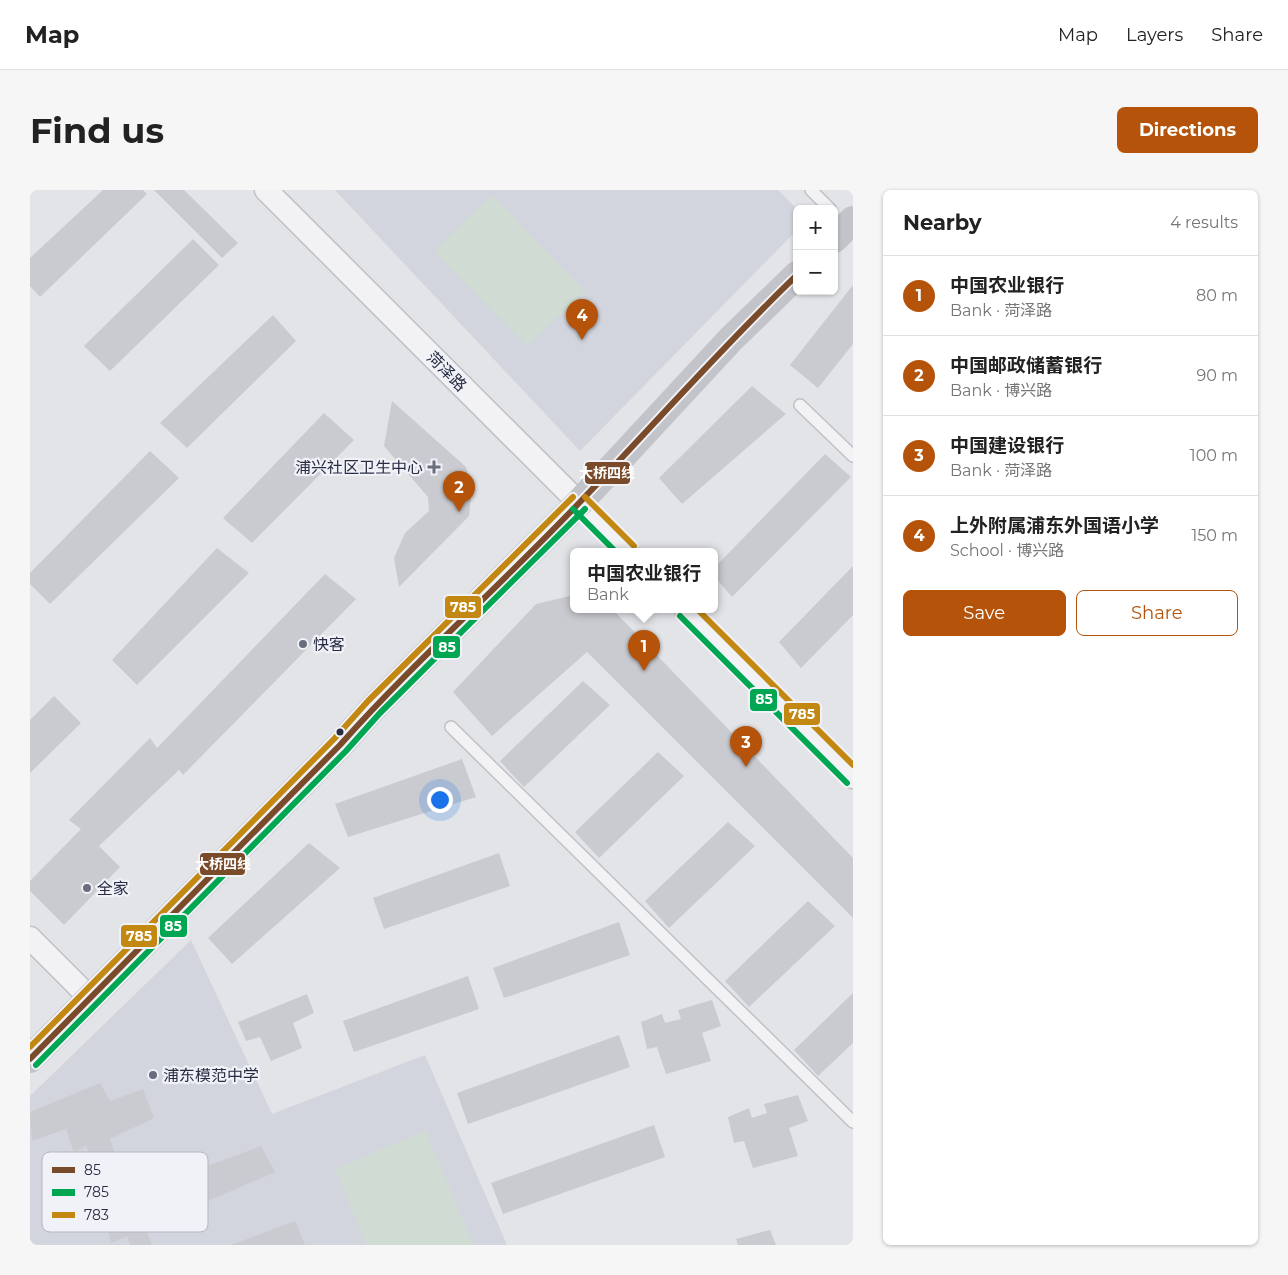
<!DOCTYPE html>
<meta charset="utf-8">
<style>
:root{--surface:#fff;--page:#f6f6f6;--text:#222;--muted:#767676;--line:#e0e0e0;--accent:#b45309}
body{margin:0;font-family:Montserrat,"Noto Sans SC",sans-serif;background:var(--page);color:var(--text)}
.controls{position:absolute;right:15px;top:15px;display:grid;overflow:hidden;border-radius:8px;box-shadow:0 1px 4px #0004}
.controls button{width:45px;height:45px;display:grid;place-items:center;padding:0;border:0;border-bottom:1px solid var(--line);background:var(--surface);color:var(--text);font:25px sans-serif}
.you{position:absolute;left:409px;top:609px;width:18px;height:18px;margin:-12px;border:4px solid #fff;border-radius:50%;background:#1a73e8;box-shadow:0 0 0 8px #1a73e833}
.badge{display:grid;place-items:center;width:32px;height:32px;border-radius:50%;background:var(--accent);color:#fff;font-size:16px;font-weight:700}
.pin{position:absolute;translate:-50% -41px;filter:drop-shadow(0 1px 2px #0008)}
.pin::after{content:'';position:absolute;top:26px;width:18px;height:15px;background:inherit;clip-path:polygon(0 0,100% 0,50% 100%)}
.popup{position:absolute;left:540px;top:358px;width:148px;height:65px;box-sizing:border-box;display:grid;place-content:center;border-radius:8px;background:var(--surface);filter:drop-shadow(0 1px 4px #0005);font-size:16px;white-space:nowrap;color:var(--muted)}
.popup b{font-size:19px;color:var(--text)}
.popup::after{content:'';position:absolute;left:50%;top:100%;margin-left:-10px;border:10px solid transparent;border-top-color:var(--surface)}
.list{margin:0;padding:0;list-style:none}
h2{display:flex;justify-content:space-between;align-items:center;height:65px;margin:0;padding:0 20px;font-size:21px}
h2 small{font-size:16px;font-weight:400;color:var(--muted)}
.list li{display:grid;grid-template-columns:32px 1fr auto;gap:15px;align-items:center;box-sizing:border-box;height:80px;padding:0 20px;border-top:1px solid var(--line)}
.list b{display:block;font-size:19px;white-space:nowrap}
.list p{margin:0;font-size:16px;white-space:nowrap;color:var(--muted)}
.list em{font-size:16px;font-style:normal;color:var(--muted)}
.actions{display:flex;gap:10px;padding:15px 20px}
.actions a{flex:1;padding:11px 0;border:1px solid var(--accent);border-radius:8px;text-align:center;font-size:18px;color:var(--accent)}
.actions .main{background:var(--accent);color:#fff}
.map{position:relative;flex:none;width:823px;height:1055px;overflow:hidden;border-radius:8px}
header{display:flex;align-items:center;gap:30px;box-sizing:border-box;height:70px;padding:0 25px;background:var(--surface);border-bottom:1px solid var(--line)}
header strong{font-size:24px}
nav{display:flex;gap:28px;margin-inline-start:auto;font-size:18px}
.intro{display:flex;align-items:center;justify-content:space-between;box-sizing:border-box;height:120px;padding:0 30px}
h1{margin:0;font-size:35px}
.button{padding:12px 22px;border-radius:8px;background:var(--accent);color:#fff;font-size:18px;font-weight:700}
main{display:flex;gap:30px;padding:0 30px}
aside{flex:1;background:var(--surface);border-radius:8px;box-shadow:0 1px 4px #0004}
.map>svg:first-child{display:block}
</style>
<header>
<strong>Map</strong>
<nav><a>Map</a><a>Layers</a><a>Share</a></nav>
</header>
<div class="intro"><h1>Find us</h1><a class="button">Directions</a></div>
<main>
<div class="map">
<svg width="823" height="1055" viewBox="0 0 823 1055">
<rect width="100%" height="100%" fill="#e2e4e8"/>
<g fill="#d2d5de">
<path d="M305,0H748L767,19V40L550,261Z"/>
<path d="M161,750L242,924L395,865L477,1055H0V906Z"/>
</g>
<g fill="#d0dcd3">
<path d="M462,5L555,101L497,156L404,61Z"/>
<path d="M395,941L444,1055H337L305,979Z"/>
</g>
<g fill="#cacbd0">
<path d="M73,0H113L117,4L10,107L0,96V68Z"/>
<path d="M124,0H154L208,53L192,68Z"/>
<path d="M163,49L189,75L80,181L54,156Z"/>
<path d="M823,95V154L788,198L760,175Z"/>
<path d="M243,125L266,151L157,258L130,233Z"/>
<path d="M722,196L756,224L652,314L629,288Z"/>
<path d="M362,211L436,277L442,297L439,326L369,397L364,368L375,343L399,321L398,307L354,256Z"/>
<path d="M294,223L324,250L222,353L193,328Z"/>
<path d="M120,261L149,288L20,414L0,394V383Z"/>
<path d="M795,264L821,287L702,407L684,386V378Z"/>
<path d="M187,358L219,383L107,495L82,470Z"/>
<path d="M823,376V425L771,478L749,452Z"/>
<path d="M295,384L326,409L153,585L149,580L69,656L90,677L34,735L0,701V691L51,639L39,630L120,548L127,558Z"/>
<path d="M544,405V420H581L586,423L823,668V728L557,462L462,546L423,502L506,414Z"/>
<path d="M553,491L580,515L494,597L470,571Z"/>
<path d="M24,506L51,533L0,583V530Z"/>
<path d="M628,562L654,586L569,668L545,642Z"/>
<path d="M432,569L446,607L318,647L305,614Z"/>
<path d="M698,632L725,656L639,738L615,711Z"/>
<path d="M279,653L310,678L202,774L178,748Z"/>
<path d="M469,663L480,696L354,739L343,708Z"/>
<path d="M778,711L805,736L719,817L695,791Z"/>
<path d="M589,732L600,765L474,808L463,778Z"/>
<path d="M438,786L449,819L324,862L313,831Z"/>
<path d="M823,803V853L788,886L764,860Z"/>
<path d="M277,804L284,823L263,833L272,858L241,871L230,847L216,851L208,832Z"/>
<path d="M682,810L691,836L672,843L681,871L636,884L627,857L617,859L611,832L632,824L635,833L651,829L648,820Z"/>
<path d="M589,845L600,877L438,934L427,903Z"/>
<path d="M70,893L80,911L113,899L124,928L80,949L91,980L101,975L111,1001L231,956L245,982L115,1038L122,1055H100L97,1046L81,1053L75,1027L44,1038L33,1005L71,991L56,955L44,963L36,939L2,951L0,922Z"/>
<path d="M768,905L778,931L759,938L768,966L723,978L714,951L704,953L698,927L719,918L722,928L737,923L734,914Z"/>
<path d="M624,935L635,967L473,1024L461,993Z"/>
<path d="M265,1031L275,1055H201Z"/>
<path d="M740,1040L746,1055H708L706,1049Z"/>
</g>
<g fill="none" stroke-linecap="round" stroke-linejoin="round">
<g stroke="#bfc1c6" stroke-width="14">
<g id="lane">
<path d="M781,0L800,19"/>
<path d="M770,215L823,266"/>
<path d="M421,537L823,932"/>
</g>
</g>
<g stroke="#bfc1c6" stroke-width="25">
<g id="street">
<path d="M236,0L598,362"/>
<path d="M656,420L823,587"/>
<path d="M0,748L60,808"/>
</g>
</g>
<use href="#lane" stroke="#f2f2f5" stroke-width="11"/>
<use href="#street" stroke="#f2f2f5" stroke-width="22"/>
<g stroke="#c3c4ca" stroke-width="28">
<path d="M804,49L823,30"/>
<path d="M0,869L310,555L344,517L549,313L701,149L767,85"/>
</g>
<g stroke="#f0f2f8" stroke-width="10">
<path id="bus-1" d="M0,869L310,555C386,470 471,395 550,312C622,237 691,158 767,85"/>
</g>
<g stroke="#f0f2f8" stroke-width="10">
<g id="bus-2">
<path d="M543,319L586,362"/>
<path d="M650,426L817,593"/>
<path d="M6,875L316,561L350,523L555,319"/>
</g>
</g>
<g stroke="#f0f2f8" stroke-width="10">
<g id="bus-3">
<path d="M555,307L604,356"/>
<path d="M668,420L823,575"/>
<path d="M0,857L304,549L338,511L543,307"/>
</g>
</g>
<use href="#bus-1" stroke="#7a4b2a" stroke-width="6"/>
<use href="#bus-2" stroke="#00a651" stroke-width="6"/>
<use href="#bus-3" stroke="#c38811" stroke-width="6"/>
</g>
<g fill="#696d7d" stroke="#f0f2f8" stroke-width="2">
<path d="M401.5 269.5h5v5h5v5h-5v5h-5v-5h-5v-5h5z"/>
<circle cx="273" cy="454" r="5"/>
<circle cx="57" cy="698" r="5"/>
<circle cx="123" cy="885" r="5"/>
</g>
<circle fill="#282d43" stroke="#f0f2f8" stroke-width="2" cx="310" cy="542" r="4.5"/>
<g text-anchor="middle" stroke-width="4.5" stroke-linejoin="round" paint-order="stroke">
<g font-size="16" fill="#282d43" stroke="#f0f2f8">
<text transform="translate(417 181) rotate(45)" y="6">菏泽路</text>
</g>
<g font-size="16" fill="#282d43" stroke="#f0f2f8" text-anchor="start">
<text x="393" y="283" text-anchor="end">浦兴社区卫生中心</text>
<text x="283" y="460">快客</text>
<text x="67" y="704">全家</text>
<text x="133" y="891">浦东模范中学</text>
</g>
</g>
<rect x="12" y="962" width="166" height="80" rx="8" fill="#f0f2f8" stroke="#b4b7c2" stroke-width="1"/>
<rect x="22" y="977" width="23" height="6" fill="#7a4b2a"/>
<rect x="22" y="999" width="23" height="7" fill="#00a651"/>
<rect x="22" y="1022" width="23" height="6" fill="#c38811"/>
<g font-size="14" fill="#282d43">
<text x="54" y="985">85</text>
<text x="54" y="1007">785</text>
<text x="54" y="1030">783</text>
</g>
<g stroke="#f0f2f8" stroke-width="2">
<rect x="554" y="271" width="47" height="24" rx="5" fill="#7a4b2a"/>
<rect x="414" y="405" width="38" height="24" rx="5" fill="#c38811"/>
<rect x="402" y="445" width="29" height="24" rx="5" fill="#00a651"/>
<rect x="719" y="498" width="29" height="24" rx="5" fill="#00a651"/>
<rect x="753" y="512" width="38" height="24" rx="5" fill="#c38811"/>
<rect x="169" y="662" width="47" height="24" rx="5" fill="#7a4b2a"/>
<rect x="129" y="724" width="29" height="24" rx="5" fill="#00a651"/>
<rect x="90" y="734" width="38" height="24" rx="5" fill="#c38811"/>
</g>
<g font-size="14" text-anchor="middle" font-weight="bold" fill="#fff">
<text x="577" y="288">大桥四线</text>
<text x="433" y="422">785</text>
<text x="417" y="462">85</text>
<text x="734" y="514">85</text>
<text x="772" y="529">785</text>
<text x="193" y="679">大桥四线</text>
<text x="143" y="741">85</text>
<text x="109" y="751">785</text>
</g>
</svg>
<div class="controls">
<button>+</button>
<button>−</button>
</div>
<div class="you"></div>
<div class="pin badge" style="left:614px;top:481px">1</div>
<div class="popup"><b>中国农业银行</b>Bank</div>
<div class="pin badge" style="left:429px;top:322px">2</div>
<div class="pin badge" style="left:716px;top:577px">3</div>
<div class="pin badge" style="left:552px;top:150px">4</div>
</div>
<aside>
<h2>Nearby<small>4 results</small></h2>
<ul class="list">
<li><span class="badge">1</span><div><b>中国农业银行</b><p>Bank · 菏泽路</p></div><em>80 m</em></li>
<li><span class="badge">2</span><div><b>中国邮政储蓄银行</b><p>Bank · 博兴路</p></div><em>90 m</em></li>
<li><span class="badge">3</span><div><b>中国建设银行</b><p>Bank · 菏泽路</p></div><em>100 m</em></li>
<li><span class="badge">4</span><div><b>上外附属浦东外国语小学</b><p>School · 博兴路</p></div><em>150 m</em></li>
</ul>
<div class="actions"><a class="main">Save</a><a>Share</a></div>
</aside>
</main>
